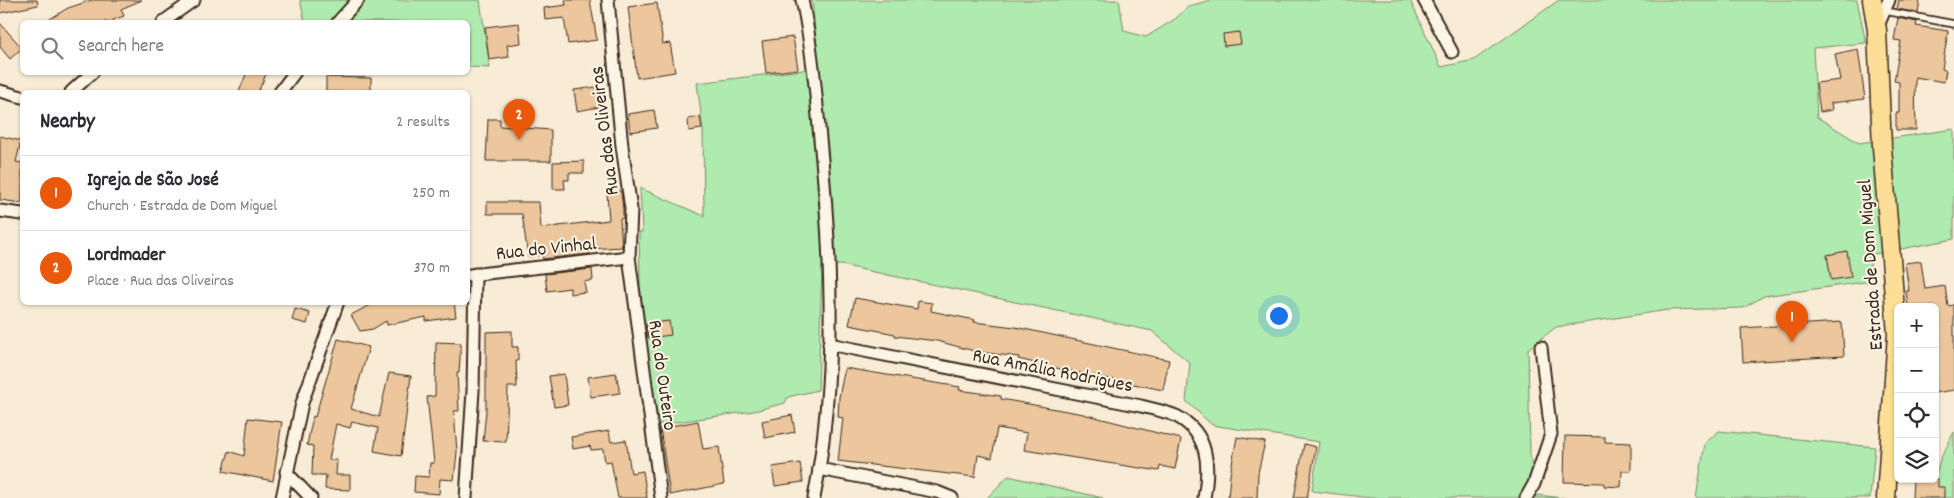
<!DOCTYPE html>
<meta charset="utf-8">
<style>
:root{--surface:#fff;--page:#f2f2f3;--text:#2b2b33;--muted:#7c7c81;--line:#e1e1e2;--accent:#ea580c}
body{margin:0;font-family:Dekko,sans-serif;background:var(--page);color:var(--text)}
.controls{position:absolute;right:15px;bottom:15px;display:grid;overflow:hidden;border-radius:8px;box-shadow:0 1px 4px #0004}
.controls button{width:45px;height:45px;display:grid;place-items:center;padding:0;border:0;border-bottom:1px solid var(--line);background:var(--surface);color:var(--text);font:25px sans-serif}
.you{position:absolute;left:1278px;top:315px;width:18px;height:18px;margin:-12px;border:4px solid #fff;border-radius:50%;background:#1a73e8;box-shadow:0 0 0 8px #1a73e833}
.badge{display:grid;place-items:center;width:32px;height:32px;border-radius:50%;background:var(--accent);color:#fff;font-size:16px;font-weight:700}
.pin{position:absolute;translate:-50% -41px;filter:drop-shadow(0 1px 2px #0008)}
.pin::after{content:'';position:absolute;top:26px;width:18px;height:15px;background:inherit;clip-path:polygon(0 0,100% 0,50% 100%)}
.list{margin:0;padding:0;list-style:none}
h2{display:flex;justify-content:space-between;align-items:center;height:65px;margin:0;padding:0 20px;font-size:21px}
h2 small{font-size:16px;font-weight:400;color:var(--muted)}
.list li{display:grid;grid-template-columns:32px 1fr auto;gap:15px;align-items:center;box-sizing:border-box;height:75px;padding:0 20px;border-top:1px solid var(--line)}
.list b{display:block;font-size:19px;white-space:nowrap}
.list p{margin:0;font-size:16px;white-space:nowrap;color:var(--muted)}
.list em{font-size:16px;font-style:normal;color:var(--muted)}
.icon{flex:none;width:28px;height:28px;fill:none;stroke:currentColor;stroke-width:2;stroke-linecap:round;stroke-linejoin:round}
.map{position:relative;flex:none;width:1954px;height:498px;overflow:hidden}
.search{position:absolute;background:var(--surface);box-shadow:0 1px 4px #0004;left:20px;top:20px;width:450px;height:55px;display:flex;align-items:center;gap:12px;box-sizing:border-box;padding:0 18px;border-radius:8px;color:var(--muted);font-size:19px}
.panel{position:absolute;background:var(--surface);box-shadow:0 1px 4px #0004;left:20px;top:90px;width:450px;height:215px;border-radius:8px}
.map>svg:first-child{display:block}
</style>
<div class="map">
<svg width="1954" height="498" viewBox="0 0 1954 498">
<rect width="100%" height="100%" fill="#f9ecd6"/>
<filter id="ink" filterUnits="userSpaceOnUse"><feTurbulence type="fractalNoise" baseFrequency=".02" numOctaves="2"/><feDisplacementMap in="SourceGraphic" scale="10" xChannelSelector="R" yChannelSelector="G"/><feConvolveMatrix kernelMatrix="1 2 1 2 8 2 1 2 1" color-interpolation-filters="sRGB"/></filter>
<g filter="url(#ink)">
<g fill="#afeaaf" stroke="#758a66">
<path d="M300,0H480L490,68L468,67V22H305Z"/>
<path d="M812,0H1119L1124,31L1146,37L1175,19L1189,6L1211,0H1410L1441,67L1474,60L1559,0H1857L1866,43L1813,48L1817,117L1859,143L1954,129V239L1869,255L1872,281L1764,296L1743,308L1668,310L1556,327L1528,349L1530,454L1537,495L1564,498H1371L1312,491L1319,442L1212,425L1186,401L1190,363L1152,331L841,265L822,266L818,390L788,397L785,403L754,411L655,425L640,285L639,232H642L640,188L704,216L703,130L697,83L803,70L817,51Z"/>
<path d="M1719,431L1875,447L1870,498H1696L1705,443Z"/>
<path d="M1954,432V498H1929L1940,460Z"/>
<path d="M1008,476L1103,498H987Z"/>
</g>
<g fill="#ecc69c" stroke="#3b2a1e">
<path d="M0,0H37L38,5L0,13Z"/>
<path d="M92,0H142L121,9L124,16L113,20V22H45L68,8Z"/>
<path d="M565,0H590L597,40L568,44L564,18L545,20L544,8L566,5Z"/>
<path d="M1899,0H1920L1918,13L1897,9Z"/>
<path d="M657,3L663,44L670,43L675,72L637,78L628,7Z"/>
<path d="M1898,18L1917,22L1916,26L1948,31L1942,69L1946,70L1944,82L1915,77L1916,130H1896V113H1899V82L1894,81L1901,41L1894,40Z"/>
<path d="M0,23L22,48L10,59L0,47Z"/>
<path d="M519,23L521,43L507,45L509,57L489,60L485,27Z"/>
<path d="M1239,32L1241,44L1224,46L1223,34Z"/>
<path d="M793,37L798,69L766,73L762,41Z"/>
<path d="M1858,49L1865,99L1831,103L1832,110L1820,112L1816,83L1840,80L1835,54Z"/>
<path d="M247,72H267L258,92H239Z"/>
<path d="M326,77L371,78V92H326Z"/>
<path d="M596,87L599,107L577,111L574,90Z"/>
<path d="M654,110L657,128L630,132L628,114Z"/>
<path d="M700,117L702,129L689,131L688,119Z"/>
<path d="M488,119H500V126L551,130V161H486Z"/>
<path d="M0,136L21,141L16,162L22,163V203L0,200Z"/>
<path d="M584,161V173H569V180H564L565,189H553V162Z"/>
<path d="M621,191L623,209V218L620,219L622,247L589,249L590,254L543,259L542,255L528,257L522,214H487V202H539L541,228L609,220L607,192Z"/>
<path d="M1847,251L1851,277L1831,280L1827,255Z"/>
<path d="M1921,261L1925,289L1945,286L1948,306L1954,305V390L1935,393V307H1908L1906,291H1909L1905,263Z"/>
<path d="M592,269L593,280L584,282L586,292L570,294V288L547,291L545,274Z"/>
<path d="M855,298L917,309L918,301L932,303L931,311L975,320L974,322L1015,327L1169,360L1163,390L1051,367L1050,371L1034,368L1035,363L1018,359L1019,357L978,352L937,341L895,336V334L849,325Z"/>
<path d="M384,302H454L456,317L426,321V317L387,325L386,321L373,329L360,331L351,315L368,306Z"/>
<path d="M295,309L310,313L307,324L292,320Z"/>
<path d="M669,321L671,335L648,338L646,324Z"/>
<path d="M1842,322L1844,356L1743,362L1741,328Z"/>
<path d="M512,331V347H518V361H516L517,387H508L506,442L483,441L486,411V332Z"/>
<path d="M338,339L369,347L351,409L379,417L389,373L411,376L401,456L374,451L378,428L352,422L350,428L336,424L329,460H337L336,475H350V490L325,489L326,475H312L313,446L307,445L313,416L315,417Z"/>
<path d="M436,342L461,343L459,373H457L459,411H454L457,452L454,480L440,479L439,494L414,492L415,476L429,477L430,463H434L427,397L435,396Z"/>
<path d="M845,368L960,387L959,390L1001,396V399L1083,414L1181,439L1175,469L1160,466L1159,471L1024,450L1027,433L997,428L992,458L978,455L975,477L838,461L843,418L838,417L839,397Z"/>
<path d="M616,373L620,393L591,397L588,377Z"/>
<path d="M564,374L568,405L554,407L549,376Z"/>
<path d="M792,415L795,432L765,438L762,421Z"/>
<path d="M248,418L282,422L273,481L223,471L229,451L244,456Z"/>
<path d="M698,421L703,449L719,447L724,484L670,495L660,428Z"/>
<path d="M609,431L611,442L626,440L631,473L643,471L647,498H618L611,461L605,462L603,449L591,450L590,446L573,449L571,437Z"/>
<path d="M1565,436L1605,437V442L1631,443V471H1622L1621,487L1604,486V483L1564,482Z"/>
<path d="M1237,437L1265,442L1258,473L1257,498H1228L1230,475Z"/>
<path d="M1304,444L1316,447L1307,498H1294Z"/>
<path d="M800,463L803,482L775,486L772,467Z"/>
<path d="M1913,479H1938V487H1944V498H1912Z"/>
</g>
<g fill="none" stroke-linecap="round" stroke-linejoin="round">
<g stroke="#3b2a1e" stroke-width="9">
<path id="lane" d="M1885,11L1954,24"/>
</g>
<g stroke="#3b2a1e" stroke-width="15">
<g id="street">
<path d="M608,0L622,146L631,209L629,257L661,498"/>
<path d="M802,0C812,46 816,93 820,139C832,258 837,380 814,498"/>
<path d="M1424,0L1452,52"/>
<path d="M163,22L194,0"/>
<path d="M338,22L358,0"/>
<path d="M1877,28L1889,0"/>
<path d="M0,91L22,97"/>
<path d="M71,92L93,72"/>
<path d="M280,92L295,72"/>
<path d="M0,211L22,214"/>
<path d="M470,275L629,257"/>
<path d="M829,344L1141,406C1152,409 1165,411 1176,416C1209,433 1210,465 1204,498"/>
<path d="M819,469L937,492L952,498"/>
<path d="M286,472L311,498"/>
<path d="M282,498L302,403L338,302"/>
<path d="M466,498L473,391L475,274"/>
<path d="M1526,498L1534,484L1551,434L1541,347"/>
</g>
</g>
<g stroke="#3b2a1e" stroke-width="21">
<path id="primary" d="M1872,0L1877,30L1882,147L1897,334L1886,498"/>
</g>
<use href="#lane" stroke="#fcf5e5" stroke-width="5.5"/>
<use href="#street" stroke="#fcf5e5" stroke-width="11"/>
<use href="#primary" stroke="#fcde96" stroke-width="18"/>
</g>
</g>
<g text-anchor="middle" stroke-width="4" stroke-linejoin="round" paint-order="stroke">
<g font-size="20" fill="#3b2a1e" stroke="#fcf5e5">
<text transform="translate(603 131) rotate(-97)" y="7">Rua das Oliveiras</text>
<text transform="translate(546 247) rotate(-6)" y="7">Rua do Vinhal</text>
<text transform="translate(1869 265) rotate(-94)" y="7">Estrada de Dom Miguel</text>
<text transform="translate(1053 369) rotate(11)" y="7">Rua Amália Rodrigues</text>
<text transform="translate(664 375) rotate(82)" y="7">Rua do Outeiro</text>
</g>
</g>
</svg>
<div class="controls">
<button>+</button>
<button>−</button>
<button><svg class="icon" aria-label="locate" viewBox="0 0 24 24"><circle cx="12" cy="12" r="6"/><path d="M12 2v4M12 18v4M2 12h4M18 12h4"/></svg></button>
<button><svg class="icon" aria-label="layers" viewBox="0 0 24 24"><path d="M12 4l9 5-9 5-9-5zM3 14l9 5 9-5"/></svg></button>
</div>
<div class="you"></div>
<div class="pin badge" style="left:1792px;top:342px">1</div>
<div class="pin badge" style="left:519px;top:140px">2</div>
<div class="search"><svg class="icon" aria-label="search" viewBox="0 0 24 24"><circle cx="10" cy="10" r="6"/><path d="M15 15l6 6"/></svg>Search here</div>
<section class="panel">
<h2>Nearby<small>2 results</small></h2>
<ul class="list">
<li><span class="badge">1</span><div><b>Igreja de São José</b><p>Church · Estrada de Dom Miguel</p></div><em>250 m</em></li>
<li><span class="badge">2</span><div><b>Lordmader</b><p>Place · Rua das Oliveiras</p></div><em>370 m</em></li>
</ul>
</section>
</div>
